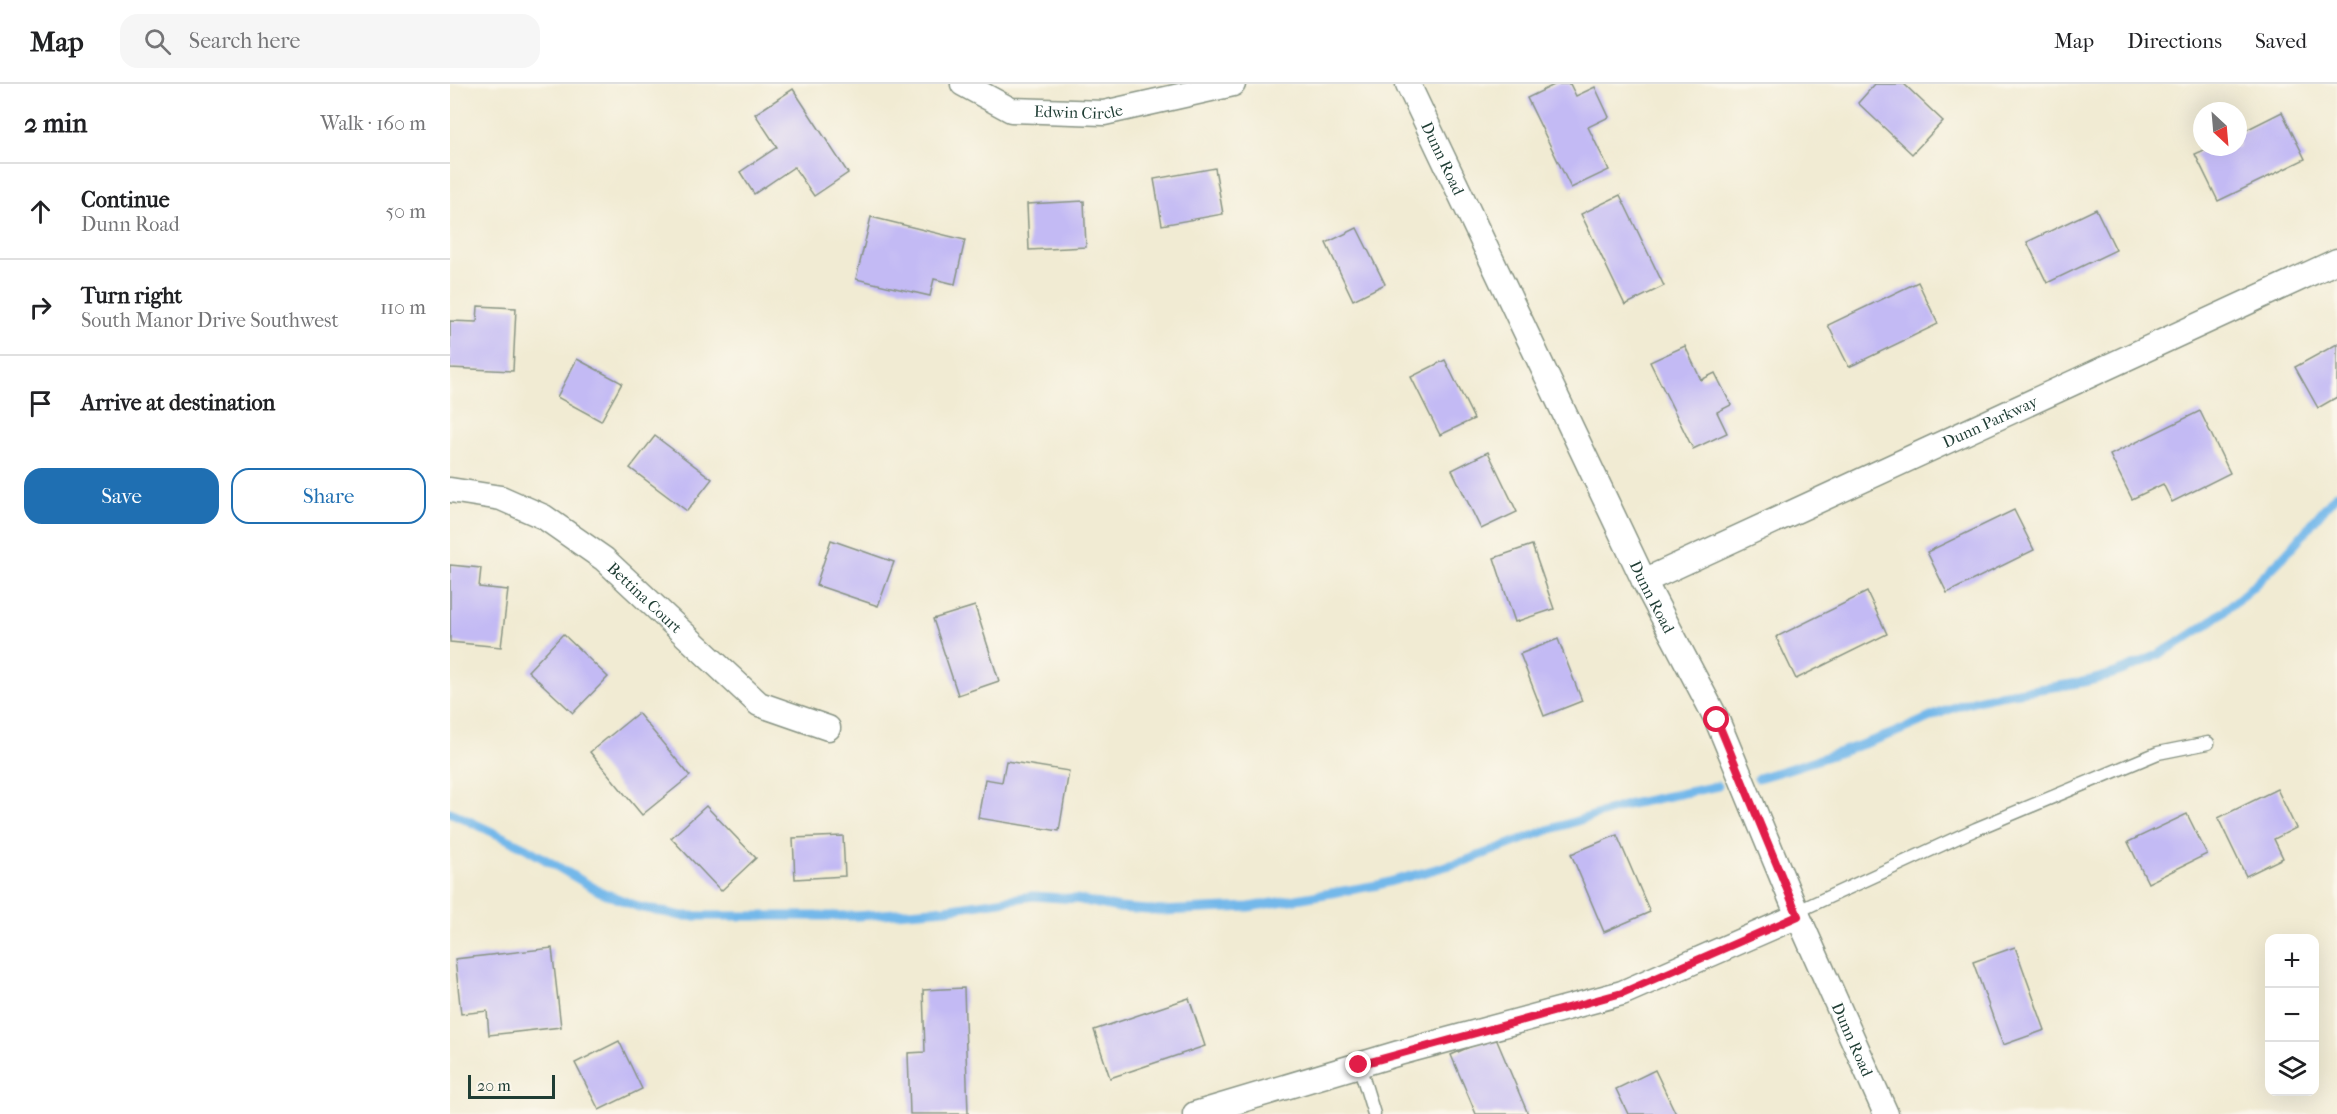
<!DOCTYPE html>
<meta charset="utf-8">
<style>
:root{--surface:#fff;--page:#f6f6f6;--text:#202124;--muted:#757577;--line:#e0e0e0;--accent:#1f6fb2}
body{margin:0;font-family:"IM FELL French Canon",serif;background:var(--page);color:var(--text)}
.controls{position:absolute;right:18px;bottom:18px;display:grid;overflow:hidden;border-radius:12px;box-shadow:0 6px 24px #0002}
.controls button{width:54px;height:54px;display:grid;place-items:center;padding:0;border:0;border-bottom:2px solid var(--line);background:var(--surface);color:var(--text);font:30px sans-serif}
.compass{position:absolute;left:1743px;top:18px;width:54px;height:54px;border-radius:50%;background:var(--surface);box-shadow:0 6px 24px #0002;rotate:154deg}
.scale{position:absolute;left:18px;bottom:15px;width:87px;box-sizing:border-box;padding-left:6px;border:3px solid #1f3d34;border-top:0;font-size:16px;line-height:21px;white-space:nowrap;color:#1f3d34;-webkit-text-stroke:4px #fbf7ec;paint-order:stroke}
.stop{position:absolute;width:18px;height:18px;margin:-14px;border:4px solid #e11d48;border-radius:50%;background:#fff}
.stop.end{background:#e11d48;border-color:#fff;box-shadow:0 2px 6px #0008}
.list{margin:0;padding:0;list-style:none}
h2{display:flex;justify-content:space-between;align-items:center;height:78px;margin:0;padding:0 24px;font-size:26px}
h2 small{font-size:20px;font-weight:400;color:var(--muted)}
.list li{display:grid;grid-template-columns:39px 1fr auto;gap:18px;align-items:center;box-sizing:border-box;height:96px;padding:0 24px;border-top:2px solid var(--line)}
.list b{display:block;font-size:22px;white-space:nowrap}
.list p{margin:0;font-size:20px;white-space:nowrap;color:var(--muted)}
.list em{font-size:20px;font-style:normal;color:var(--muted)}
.actions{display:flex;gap:12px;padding:18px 24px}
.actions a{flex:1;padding:14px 0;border:2px solid var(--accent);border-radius:18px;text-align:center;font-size:21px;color:var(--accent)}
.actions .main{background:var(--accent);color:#fff}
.icon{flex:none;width:33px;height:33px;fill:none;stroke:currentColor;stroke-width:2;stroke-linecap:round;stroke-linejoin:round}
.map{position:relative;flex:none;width:1887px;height:1030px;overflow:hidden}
header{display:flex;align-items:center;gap:36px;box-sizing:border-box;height:84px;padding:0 30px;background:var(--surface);border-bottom:2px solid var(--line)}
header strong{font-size:28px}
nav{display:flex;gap:33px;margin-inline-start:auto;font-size:21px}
.search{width:420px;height:54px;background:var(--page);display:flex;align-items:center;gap:15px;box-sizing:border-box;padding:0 21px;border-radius:18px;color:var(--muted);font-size:22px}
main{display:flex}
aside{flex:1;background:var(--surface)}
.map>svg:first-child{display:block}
</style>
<header>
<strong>Map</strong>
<div class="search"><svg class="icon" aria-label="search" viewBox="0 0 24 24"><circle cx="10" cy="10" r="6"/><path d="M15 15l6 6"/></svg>Search here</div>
<nav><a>Map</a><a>Directions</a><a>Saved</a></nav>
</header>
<main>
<aside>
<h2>2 min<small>Walk · 160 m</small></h2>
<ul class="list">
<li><svg class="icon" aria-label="ahead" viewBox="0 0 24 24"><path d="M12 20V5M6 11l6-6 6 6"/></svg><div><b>Continue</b><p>Dunn Road</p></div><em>50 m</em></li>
<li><svg class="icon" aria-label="right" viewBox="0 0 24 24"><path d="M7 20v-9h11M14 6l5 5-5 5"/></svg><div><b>Turn right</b><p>South Manor Drive Southwest</p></div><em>110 m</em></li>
<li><svg class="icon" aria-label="arrive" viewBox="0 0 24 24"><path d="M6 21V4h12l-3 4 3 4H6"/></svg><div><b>Arrive at destination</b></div></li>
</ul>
<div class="actions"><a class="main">Save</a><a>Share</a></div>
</aside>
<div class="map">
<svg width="1887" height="1030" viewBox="0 0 1887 1030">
<rect width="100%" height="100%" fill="#fbf7ec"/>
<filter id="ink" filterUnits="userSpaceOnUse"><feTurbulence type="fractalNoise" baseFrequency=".0167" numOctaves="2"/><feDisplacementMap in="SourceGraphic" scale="12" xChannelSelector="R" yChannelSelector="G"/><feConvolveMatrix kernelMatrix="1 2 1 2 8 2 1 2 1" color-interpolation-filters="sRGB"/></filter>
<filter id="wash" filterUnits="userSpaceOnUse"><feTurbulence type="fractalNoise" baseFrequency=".008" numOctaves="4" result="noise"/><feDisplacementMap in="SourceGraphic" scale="24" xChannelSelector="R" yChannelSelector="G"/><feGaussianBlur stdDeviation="1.35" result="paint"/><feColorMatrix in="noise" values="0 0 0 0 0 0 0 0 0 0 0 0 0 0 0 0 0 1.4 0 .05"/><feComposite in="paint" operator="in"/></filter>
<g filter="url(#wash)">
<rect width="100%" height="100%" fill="#f1ebd3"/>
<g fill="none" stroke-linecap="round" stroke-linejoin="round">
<g stroke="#73b8ea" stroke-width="9">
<path d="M1308,694C1350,682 1392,668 1433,653C1461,643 1488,628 1517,619C1558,606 1600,606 1642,596C1713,578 1777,530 1828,478C1849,457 1867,432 1887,410"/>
<path d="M0,728L74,763L149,807L189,823L232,832H408L496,825L583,812L626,815L669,824L712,827L799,823L928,801L1015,777L1095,747L1180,720L1268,702"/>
</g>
</g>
<g id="blocks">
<g fill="#c3baf4">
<path d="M1106,0H1120L1126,12L1145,3L1159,33L1138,43L1159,86L1121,104L1077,14Z"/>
<path d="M1425,0H1454L1493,37L1462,70L1408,19Z"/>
<path d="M343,5L398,89L364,112L344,83L304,110L290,88L327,63L305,30Z"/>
<path d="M1832,28L1855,75L1768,117L1745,70L1761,63H1788V50Z"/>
<path d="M765,84L773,130L712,141L704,95Z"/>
<path d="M1170,111L1214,202L1175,221L1131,130Z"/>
<path d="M634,117L636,163L579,166L577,120Z"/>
<path d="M1646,125L1666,166L1597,199L1577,158Z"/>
<path d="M421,133L515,156L505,200L484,195L480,212L406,195Z"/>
<path d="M907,144L935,200L903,216L876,159Z"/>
<path d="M1468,198L1488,240L1399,283L1378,241Z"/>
<path d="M28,222L66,224L63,287L0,284V237L27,238Z"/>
<path d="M1887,260V313L1868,324L1845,283Z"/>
<path d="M1235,262L1251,296L1265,289L1281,321L1267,328L1277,349L1243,365L1200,278Z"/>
<path d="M127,275L172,299L151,337L107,313Z"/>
<path d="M995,276L1024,335L990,351L961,293Z"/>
<path d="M1750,327L1780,389L1722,418L1713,400L1682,415L1660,371Z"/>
<path d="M205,352L262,395L237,427L180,384Z"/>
<path d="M1038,368L1067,428L1031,445L1002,386Z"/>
<path d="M1564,426L1584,466L1497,509L1477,468Z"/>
<path d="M381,456L444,478L428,522L366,501Z"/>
<path d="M1082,461L1104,525L1065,538L1044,474Z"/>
<path d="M0,481L31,484L29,503L58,506L51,563L0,558Z"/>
<path d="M1417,508L1437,550L1346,595L1326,553Z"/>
<path d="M525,522L549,597L508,611L483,535Z"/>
<path d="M113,550L158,593L123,629L78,587Z"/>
<path d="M1108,555L1132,617L1094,632L1070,570Z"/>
<path d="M188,629L240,692L192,731L140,668Z"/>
<path d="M556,677L619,687L609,747L528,734L535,695L552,698Z"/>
<path d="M1827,705L1846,744L1824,755L1833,774L1796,792L1768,734Z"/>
<path d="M256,722L306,774L271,807L221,754Z"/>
<path d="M1737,730L1757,770L1698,799L1678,758Z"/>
<path d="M1167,751L1200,828L1154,848L1121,770Z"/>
<path d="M393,752L395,792L345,795L343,754Z"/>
<path d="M1565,863L1595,946L1553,961L1523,878Z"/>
<path d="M102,864L111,943L39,951L37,927L11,930L5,875Z"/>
<path d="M514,904L518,1030H460L458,969L475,968L473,906Z"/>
<path d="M739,914L755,962L660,994L644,946Z"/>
<path d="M1045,952L1078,1030H1026L1001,971Z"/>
<path d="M169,957L192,1005L149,1026L125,979Z"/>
<path d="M1205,986L1226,1030H1178L1166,1005Z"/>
</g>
</g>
</g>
<g filter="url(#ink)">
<use href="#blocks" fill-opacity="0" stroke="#889484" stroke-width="1.5"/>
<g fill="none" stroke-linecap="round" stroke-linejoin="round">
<g stroke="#889484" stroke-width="15">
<g id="lane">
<path d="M1346,828L1526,745L1708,669L1758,659"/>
<path d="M909,981L924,1030"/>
</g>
</g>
<g stroke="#889484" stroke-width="27">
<g id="street">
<path id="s1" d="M513,0L561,26L654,29L783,0"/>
<path id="s2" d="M958,0L1194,497L1267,636L1348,832L1436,1030"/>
<path id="s3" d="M0,406L51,414L94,433L154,475L309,620L378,644"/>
<path id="s4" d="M1194,497L1887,177"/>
<path d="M745,1030L949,969L1172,909L1348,832"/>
</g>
</g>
<use href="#lane" stroke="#fff" stroke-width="12"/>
<use href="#street" stroke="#fff" stroke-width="24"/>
</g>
</g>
<g fill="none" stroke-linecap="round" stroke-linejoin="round" filter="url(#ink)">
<path stroke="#e11d48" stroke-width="8" d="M909,981L1172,909L1348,832L1267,636"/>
</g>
<g text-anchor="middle" stroke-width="4.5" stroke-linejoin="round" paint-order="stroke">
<g font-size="16" fill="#1f3d34" stroke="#fbf7ec">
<text dy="6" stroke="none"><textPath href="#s1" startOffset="122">Edwin Circle</textPath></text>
<text dy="6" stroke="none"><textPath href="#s2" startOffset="82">Dunn Road</textPath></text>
<text dy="6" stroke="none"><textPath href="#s4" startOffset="381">Dunn Parkway</textPath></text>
<text dy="6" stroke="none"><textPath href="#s2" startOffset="568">Dunn Road</textPath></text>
<text dy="6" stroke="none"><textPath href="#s3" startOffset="228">Bettina Court</textPath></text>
<text dy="6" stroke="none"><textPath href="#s2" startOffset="1054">Dunn Road</textPath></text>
</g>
</g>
</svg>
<div class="controls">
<button>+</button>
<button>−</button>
<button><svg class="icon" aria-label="layers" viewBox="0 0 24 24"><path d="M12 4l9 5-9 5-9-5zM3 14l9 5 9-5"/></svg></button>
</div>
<svg class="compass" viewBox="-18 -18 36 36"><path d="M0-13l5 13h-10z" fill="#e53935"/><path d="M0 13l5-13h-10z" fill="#757577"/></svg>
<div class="scale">20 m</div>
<div class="stop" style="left:1267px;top:636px"></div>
<div class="stop end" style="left:909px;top:981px"></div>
</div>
</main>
